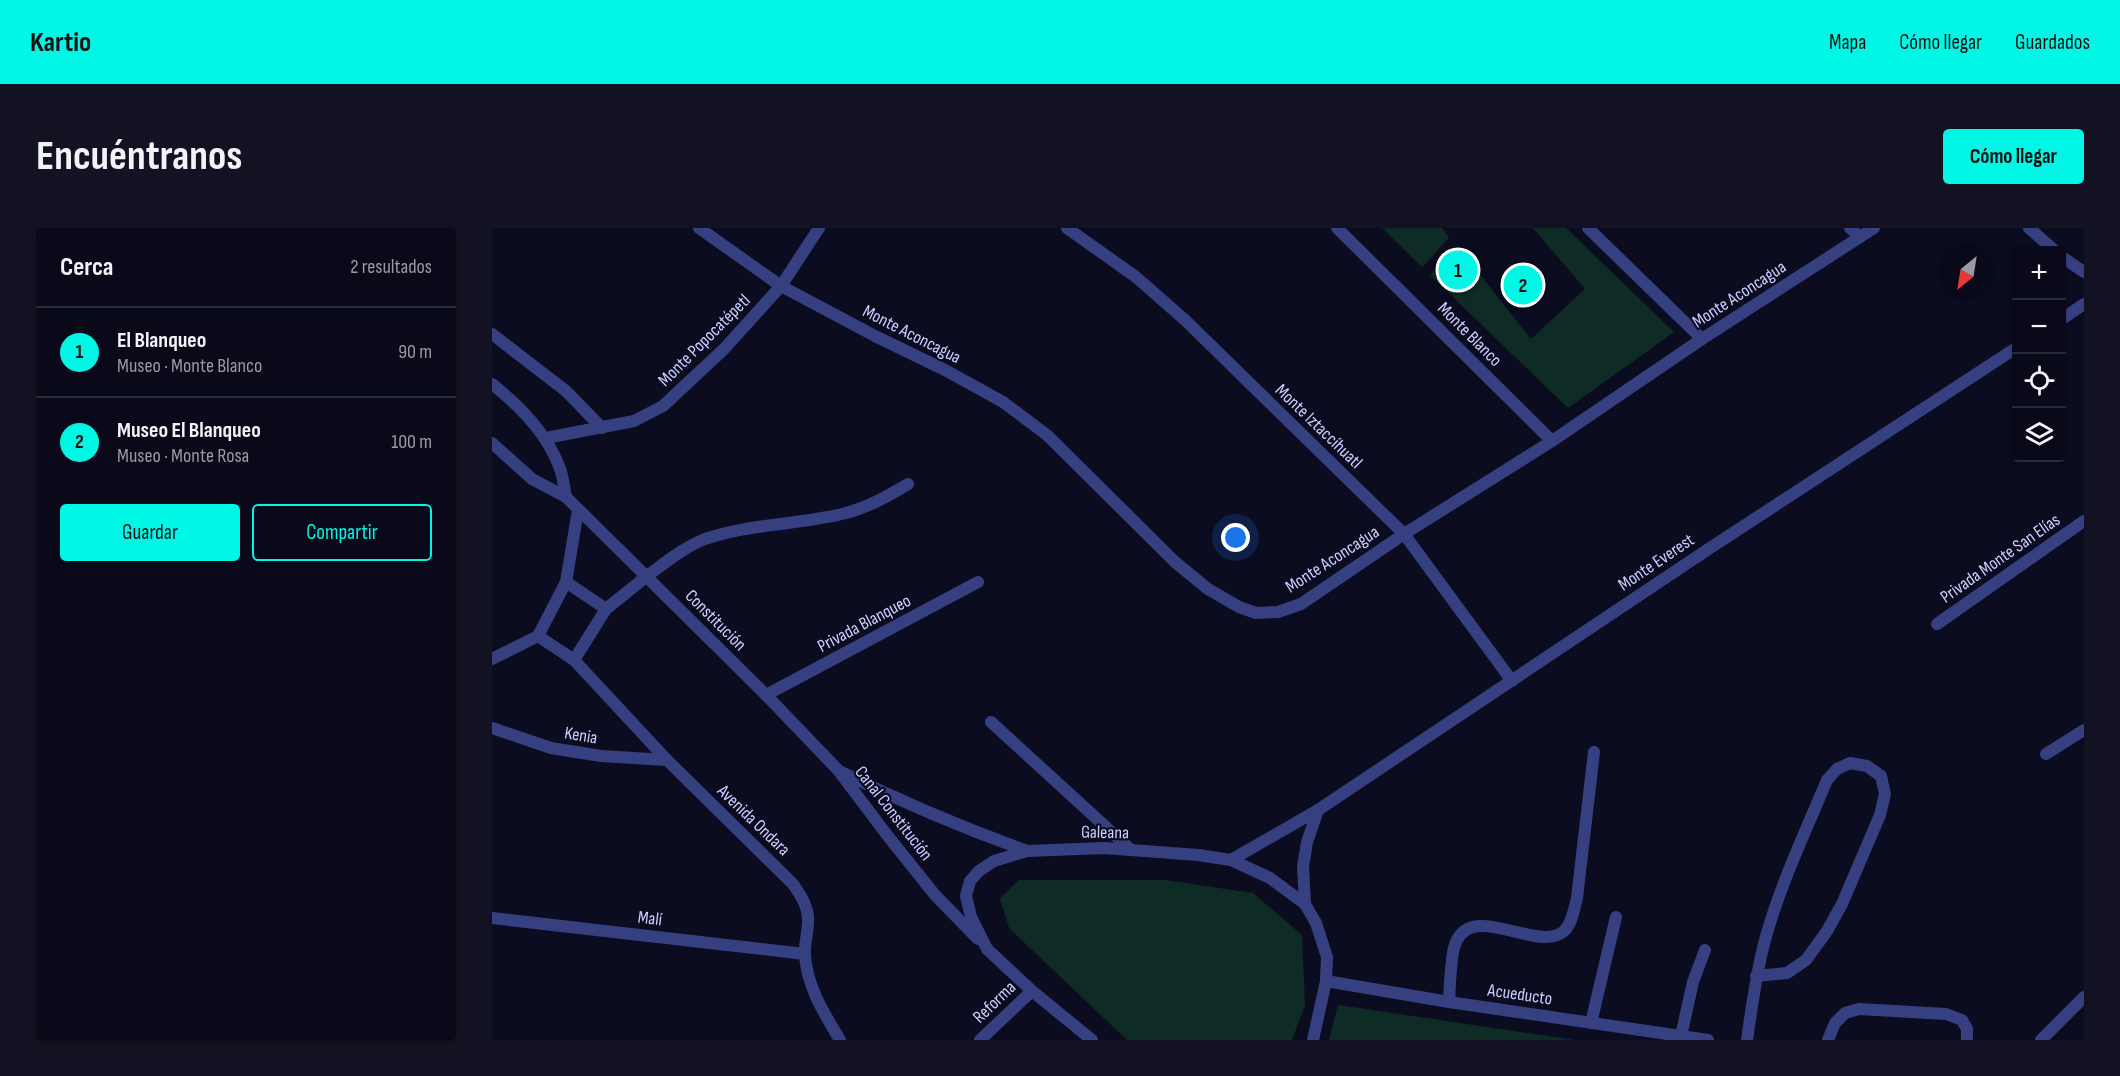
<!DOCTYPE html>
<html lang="es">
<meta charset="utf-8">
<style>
:root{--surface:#090919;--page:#121222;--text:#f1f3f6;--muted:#999aa2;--line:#292a38;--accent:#00f7e5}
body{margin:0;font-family:"Sofia Sans Condensed",sans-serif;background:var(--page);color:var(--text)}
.controls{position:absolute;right:18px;top:18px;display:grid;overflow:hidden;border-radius:6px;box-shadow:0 2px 4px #0004}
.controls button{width:54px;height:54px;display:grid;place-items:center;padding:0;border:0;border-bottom:2px solid var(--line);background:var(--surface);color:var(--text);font:30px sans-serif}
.compass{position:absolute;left:1448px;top:18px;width:54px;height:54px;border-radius:50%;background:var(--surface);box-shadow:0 2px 4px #0004;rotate:210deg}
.you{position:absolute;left:744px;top:310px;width:21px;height:21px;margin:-15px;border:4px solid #fff;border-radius:50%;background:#1a73e8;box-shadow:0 0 0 9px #1a73e833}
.badge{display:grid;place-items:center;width:39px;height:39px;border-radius:50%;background:var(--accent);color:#111;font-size:20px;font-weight:700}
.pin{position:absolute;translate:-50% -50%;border:3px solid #fff;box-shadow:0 2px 6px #0006}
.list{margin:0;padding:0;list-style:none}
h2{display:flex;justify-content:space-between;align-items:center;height:78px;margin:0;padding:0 24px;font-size:26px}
h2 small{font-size:20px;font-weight:400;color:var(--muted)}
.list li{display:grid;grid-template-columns:39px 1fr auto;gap:18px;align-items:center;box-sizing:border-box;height:90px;padding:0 24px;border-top:2px solid var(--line)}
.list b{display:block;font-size:22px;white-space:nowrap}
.list p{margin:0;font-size:20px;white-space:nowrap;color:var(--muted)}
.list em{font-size:20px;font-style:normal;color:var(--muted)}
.actions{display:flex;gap:12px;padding:18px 24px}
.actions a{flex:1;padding:14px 0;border:2px solid var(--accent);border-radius:6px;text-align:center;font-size:21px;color:var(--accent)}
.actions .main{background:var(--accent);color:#111}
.icon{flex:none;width:33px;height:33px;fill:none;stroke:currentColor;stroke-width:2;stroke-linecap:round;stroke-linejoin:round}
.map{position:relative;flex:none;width:1592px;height:812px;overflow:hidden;border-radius:6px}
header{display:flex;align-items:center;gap:36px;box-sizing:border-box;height:84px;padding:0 30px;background:var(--accent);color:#111}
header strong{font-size:28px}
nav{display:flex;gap:33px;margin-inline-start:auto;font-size:21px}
.intro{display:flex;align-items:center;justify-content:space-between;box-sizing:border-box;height:144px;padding:0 36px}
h1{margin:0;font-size:42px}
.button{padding:15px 27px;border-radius:6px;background:var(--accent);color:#111;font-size:21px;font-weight:700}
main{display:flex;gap:36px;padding:0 36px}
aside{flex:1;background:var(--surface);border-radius:6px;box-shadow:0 2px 4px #0004}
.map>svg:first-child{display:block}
</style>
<header>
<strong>Kartio</strong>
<nav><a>Mapa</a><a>Cómo llegar</a><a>Guardados</a></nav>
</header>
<div class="intro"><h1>Encuéntranos</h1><a class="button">Cómo llegar</a></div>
<main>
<aside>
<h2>Cerca<small>2 resultados</small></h2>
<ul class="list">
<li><span class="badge">1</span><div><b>El Blanqueo</b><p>Museo · Monte Blanco</p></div><em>90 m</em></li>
<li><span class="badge">2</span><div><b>Museo El Blanqueo</b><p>Museo · Monte Rosa</p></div><em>100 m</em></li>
</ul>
<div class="actions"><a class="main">Guardar</a><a>Compartir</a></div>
</aside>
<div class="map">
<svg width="1592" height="812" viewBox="0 0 1592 812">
<rect width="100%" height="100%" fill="#0c0c21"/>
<g fill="#0f2b25">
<path d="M890,0H950L957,10L930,39Z"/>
<path d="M1041,0H1074L1182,104L1076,180L938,47L968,21L1039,111L1093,61Z"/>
<path d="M527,652H673L761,665L810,707L813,777L800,812H635L517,700L508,670Z"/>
<path d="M846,777L1083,812H837Z"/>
</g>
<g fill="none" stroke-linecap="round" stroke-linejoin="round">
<g stroke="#364081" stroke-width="12">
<path d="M155,348C173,335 192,319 213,311C260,295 308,297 354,285C377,279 396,268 416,256"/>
<path d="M499,494L639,622"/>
<path d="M957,774C958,759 958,727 964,714C981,674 1045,724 1071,704C1080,697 1082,681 1085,670L1102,524"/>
<path d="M1099,795L1124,689"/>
<path d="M1189,808L1201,754L1213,722"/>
<path d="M488,812L540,763"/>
<path d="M1255,812C1260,778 1264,745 1273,712C1288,657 1313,605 1335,552L1345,541L1358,535L1375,538L1389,548L1393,566L1388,587L1350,676L1335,703L1314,732L1295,745L1264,748"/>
<path d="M1336,812L1343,795L1353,785L1367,781L1454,786L1470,792L1475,801V812"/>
<path d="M1549,812L1592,769"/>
</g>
<g stroke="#364081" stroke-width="12">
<path d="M207,0L289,58L383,108L453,142L511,174L555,207L683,334L716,361L747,379L764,385L786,384L809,376L912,306L1060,213L1210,111L1382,0"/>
<path d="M575,0L644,49L693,92L912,306L1020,453"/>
<path d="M845,0L1060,213"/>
<path d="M1096,0L1210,111"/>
<path d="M1358,0L1368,9"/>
<path d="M1537,0L1562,22"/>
<path d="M1570,29L1592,44"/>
<path d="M1570,91L1592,76"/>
<path d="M0,106L74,163L110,200"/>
<path d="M54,210L142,193L171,178L232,121L289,58L327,0"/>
<path d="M74,354L114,381"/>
<path d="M1445,396L1592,293"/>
<path d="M46,408L82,432L175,532L301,656C309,668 317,679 316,694C316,705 312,716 313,727C315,759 332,785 348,812"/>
<path d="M46,408L74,354L86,282"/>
<path d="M0,431L46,408"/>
<path d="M82,432L114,381L155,348"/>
<path d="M274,467L486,354"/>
<path d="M0,500L59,520L109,528L175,532"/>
<path d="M1554,526L1592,502"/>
<path d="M739,632L826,582L1215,322L1524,120"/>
<path d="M813,676L811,639L815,614L826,582"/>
<path d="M0,690L313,726"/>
</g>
<g stroke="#364081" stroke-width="12">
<path d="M0,156C28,178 54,204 67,238C71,247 72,259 74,269"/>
<path d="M0,215L40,251L74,269L274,467L346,542L395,607L443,667L486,711"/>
<path d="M349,544C410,574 471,600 535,623"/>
<path d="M834,753L957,774L1216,812"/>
<path d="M600,812L540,763L495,721L479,689L474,668L478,653L487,643L502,633L535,623L612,620L706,627L739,632L778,650L813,676L824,695L835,729L834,753L821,812"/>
</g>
</g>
<g text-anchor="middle" stroke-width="4.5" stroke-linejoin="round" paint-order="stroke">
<g font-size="18" fill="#cccfff" stroke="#0c0c21">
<text transform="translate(1247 66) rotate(-33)" y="6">Monte Aconcagua</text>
<text transform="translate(420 106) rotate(27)" y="6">Monte Aconcagua</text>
<text transform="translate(978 106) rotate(45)" y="6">Monte Blanco</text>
<text transform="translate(212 112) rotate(-45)" y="6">Monte Popocatépetl</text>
<text transform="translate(827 198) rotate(44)" y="6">Monte Iztaccíhuatl</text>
<text transform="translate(1508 330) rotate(-35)" y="6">Privada Monte San Elías</text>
<text transform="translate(840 331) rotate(-33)" y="6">Monte Aconcagua</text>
<text transform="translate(1164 334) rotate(-34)" y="6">Monte Everest</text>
<text transform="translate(224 392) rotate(45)" y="6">Constitución</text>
<text transform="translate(372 395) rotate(-28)" y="6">Privada Blanqueo</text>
<text transform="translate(89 507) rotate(9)" y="6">Kenia</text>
<text transform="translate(402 585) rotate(52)" y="6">Canal Constitución</text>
<text transform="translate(262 592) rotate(44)" y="6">Avenida Ondara</text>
<text transform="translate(613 604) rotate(1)" y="6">Galeana</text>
<text transform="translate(158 690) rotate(7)" y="6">Malí</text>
<text transform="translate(1028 766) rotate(8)" y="6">Acueducto</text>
<text transform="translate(502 774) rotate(-44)" y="6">Reforma</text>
</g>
</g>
</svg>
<div class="controls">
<button>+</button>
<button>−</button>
<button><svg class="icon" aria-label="locate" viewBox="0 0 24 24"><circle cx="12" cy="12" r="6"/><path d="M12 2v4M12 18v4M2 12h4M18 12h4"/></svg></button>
<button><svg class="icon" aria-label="layers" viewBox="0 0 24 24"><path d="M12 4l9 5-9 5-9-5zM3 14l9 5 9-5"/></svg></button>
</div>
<svg class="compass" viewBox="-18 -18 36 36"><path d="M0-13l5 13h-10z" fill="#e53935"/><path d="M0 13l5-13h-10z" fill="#999aa2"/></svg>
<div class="you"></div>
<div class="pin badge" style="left:966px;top:42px">1</div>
<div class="pin badge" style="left:1031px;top:57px">2</div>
</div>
</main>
